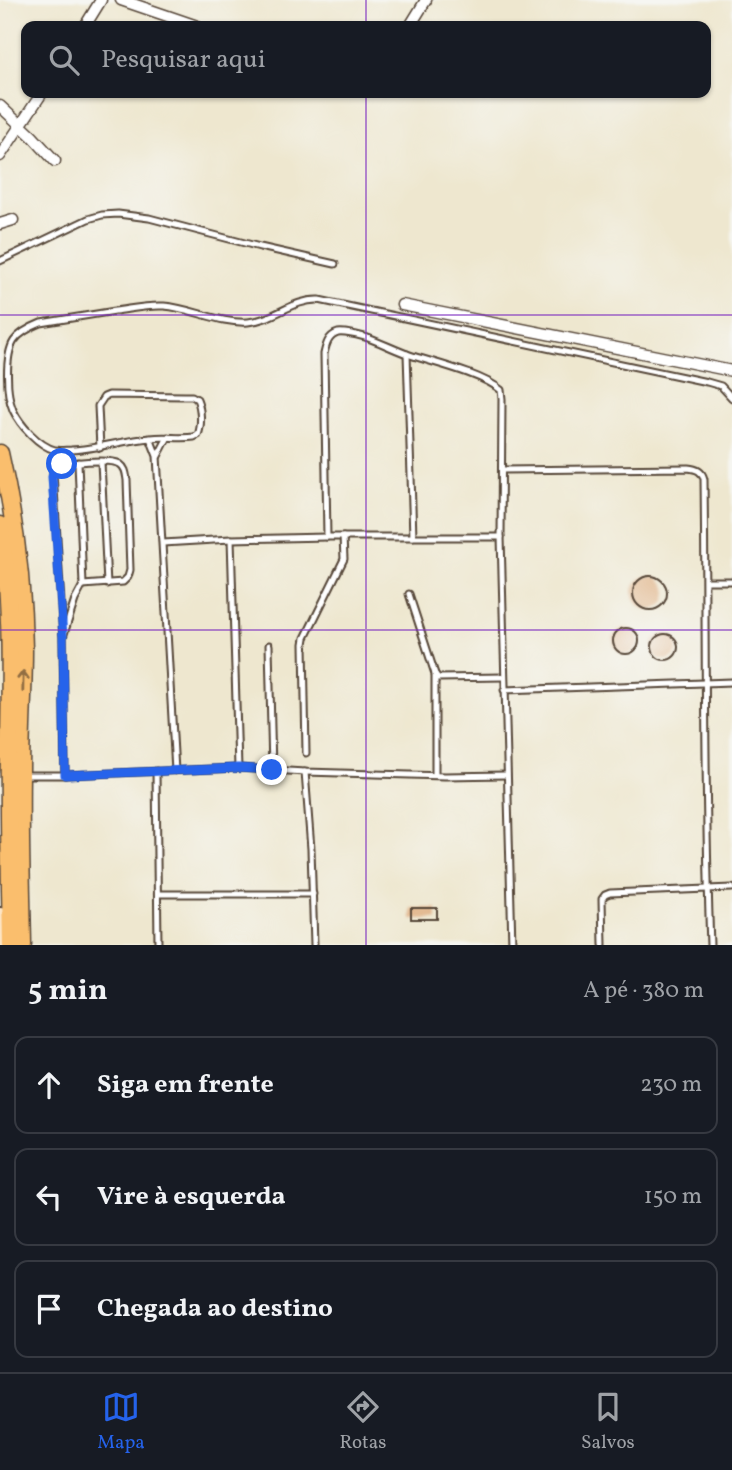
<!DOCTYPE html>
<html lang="pt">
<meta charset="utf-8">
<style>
:root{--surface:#171b24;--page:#20242c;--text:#f1f3f6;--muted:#9ea1a6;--line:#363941;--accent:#2563eb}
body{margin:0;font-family:Vollkorn,serif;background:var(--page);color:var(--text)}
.stop{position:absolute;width:21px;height:21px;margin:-16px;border:5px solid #2563eb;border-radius:50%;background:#fff}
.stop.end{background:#2563eb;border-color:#fff;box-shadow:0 2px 7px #0008}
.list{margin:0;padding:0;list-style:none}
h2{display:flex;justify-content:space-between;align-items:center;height:91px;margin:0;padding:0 28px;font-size:30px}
h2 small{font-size:23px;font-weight:400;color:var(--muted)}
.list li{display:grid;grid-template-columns:46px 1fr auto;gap:21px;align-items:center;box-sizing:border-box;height:98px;margin:0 14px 14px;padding:0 14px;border:2px solid var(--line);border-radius:14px}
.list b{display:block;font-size:26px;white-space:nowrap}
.list em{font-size:23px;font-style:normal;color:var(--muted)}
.icon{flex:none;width:38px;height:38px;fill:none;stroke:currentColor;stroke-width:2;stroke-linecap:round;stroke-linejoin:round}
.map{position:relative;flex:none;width:732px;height:945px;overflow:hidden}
.search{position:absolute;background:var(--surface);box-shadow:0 2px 5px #0004;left:21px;right:21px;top:21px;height:77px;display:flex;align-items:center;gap:18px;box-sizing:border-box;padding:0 24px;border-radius:14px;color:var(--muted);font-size:26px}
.sheet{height:427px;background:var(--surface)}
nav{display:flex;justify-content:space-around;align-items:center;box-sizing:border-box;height:98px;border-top:2px solid var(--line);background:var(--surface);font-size:19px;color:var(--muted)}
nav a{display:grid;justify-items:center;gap:4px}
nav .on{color:var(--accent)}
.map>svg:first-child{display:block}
</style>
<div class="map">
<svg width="732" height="945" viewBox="0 0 732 945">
<rect width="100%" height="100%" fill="#f6f6f2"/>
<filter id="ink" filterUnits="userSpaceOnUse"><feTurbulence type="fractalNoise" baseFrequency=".0143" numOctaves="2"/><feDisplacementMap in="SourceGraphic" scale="14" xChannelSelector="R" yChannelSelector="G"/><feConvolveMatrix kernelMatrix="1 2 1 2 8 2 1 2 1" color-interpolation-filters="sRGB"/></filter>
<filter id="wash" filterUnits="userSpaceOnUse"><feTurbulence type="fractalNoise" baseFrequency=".00686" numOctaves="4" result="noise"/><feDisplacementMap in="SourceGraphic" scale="28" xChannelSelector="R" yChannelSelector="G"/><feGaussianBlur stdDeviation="1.57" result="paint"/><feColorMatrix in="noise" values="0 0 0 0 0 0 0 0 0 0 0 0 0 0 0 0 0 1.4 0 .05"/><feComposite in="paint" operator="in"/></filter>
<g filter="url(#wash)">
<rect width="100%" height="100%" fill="#eee7cf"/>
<g id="blocks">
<g fill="#dfae7f">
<circle cx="650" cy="593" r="17"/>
<circle cx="626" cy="641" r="13"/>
<circle cx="665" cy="647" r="13"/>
<rect x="411" y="908" width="26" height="11"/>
</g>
</g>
</g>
<g filter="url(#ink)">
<use href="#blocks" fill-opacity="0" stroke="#564639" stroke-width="2"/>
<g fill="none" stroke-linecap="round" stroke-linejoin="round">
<g stroke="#564639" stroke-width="9">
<g id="service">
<path d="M0,261L88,219L102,215L118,214L149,218L260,247L335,264"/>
<path d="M407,354L413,537"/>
<path d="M150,438L157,456L175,771"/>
<path d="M100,448L98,406L104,397L109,395L185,396H192L197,399C201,408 202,425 198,435L194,437C180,439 165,436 151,438C124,440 98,449 71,450C66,450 60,451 55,450C39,446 20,425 13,410C6,394 5,355 14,341C20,332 31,327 41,323C66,319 90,315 115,311C131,309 147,305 164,306C192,308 220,324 248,322C274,320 293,299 319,300L707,382L721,386L732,398"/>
<path d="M158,456L168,437"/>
<path d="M78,462L83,585"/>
<path d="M101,462L107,584"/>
<path d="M502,470L688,468C697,469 702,471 704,479C706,635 704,790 710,945"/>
<path d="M327,537L324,354C326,345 328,336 338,333C346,332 357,335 365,337C380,342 395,350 410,355C435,363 482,374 501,390L502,399L501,537L512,945"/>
<path d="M231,539L238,768"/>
<path d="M163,543L231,539L327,537H501"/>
<path d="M706,581H732"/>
<path d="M409,594L435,674L438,678L504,677"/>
<path d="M63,637L75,600L83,585L123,582L128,577L130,570L127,480C126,474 126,468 120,464C110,458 66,462 55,467L53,472L63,637L65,775"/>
<path d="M269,645L272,770"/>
<path d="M435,674V775"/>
<path d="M504,690L732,682"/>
<path d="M306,753L304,644L305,638L342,563L344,559L343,537"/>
<path d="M156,771L158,945"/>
<path d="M305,772L311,849L314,945"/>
<path d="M24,775H65L238,768L305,772L445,776L506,775"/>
<path d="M158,894H313"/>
<path d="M603,945L602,899L605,895L610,893L732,888"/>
</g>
</g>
<g stroke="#564639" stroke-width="13">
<g id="minor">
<path d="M121,0L197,26"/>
<path d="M85,26L101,0"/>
<path d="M410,26L426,0"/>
<path d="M0,106L32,136L55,161"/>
<path d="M0,156L42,93"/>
<path d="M0,224L13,220"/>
<path d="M402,305L732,371"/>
</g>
</g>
<g stroke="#564639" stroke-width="18">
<path id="secondary" d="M0,915L4,945"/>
</g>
<g stroke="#564639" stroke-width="19">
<g id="primary">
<path d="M0,453C15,517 23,582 24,648C24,690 21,733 21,775C20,832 22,888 23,945"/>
<path d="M0,525C12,597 10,670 9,743C8,810 10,878 11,945"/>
</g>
</g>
<use href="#service" stroke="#fff" stroke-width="5"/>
<use href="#minor" stroke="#fff" stroke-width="10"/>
<use href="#secondary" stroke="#fde5c5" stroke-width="14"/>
<use href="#primary" stroke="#fabe6d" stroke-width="16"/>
</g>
<defs><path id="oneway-shaft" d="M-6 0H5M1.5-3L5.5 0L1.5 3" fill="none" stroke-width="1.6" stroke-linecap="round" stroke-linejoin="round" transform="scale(1.75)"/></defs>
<use stroke="#916d42" href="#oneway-shaft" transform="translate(23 681) rotate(-89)"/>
</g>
<g fill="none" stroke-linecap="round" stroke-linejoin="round" filter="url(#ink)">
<path stroke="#2563eb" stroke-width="9" d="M62,464L55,467L52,477L63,637L65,775L238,768L272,770"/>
</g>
<path fill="none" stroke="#7b2cbf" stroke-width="2" stroke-opacity="0.55" d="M366,0V26M366,93V945M0,315H732M0,630H732"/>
</svg>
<div class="stop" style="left:62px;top:464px"></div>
<div class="stop end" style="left:272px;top:770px"></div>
<div class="search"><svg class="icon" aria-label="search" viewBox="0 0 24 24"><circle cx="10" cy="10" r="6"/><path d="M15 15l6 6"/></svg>Pesquisar aqui</div>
</div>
<section class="sheet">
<h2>5 min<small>A pé · 380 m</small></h2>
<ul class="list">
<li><svg class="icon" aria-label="ahead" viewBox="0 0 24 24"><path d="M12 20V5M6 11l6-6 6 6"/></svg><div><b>Siga em frente</b></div><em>230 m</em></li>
<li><svg class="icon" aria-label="left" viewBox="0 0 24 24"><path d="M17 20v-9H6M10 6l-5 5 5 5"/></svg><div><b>Vire à esquerda</b></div><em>150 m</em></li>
<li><svg class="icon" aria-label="arrive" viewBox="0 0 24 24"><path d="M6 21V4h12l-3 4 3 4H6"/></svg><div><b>Chegada ao destino</b></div></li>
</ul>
</section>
<nav>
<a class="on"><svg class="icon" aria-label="map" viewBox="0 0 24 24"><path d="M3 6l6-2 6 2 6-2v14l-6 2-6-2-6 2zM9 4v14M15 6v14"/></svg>Mapa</a>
<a><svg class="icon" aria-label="directions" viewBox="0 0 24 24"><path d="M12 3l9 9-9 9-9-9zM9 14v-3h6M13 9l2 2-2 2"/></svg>Rotas</a>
<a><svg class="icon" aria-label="saved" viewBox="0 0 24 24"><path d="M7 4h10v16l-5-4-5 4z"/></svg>Salvos</a>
</nav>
